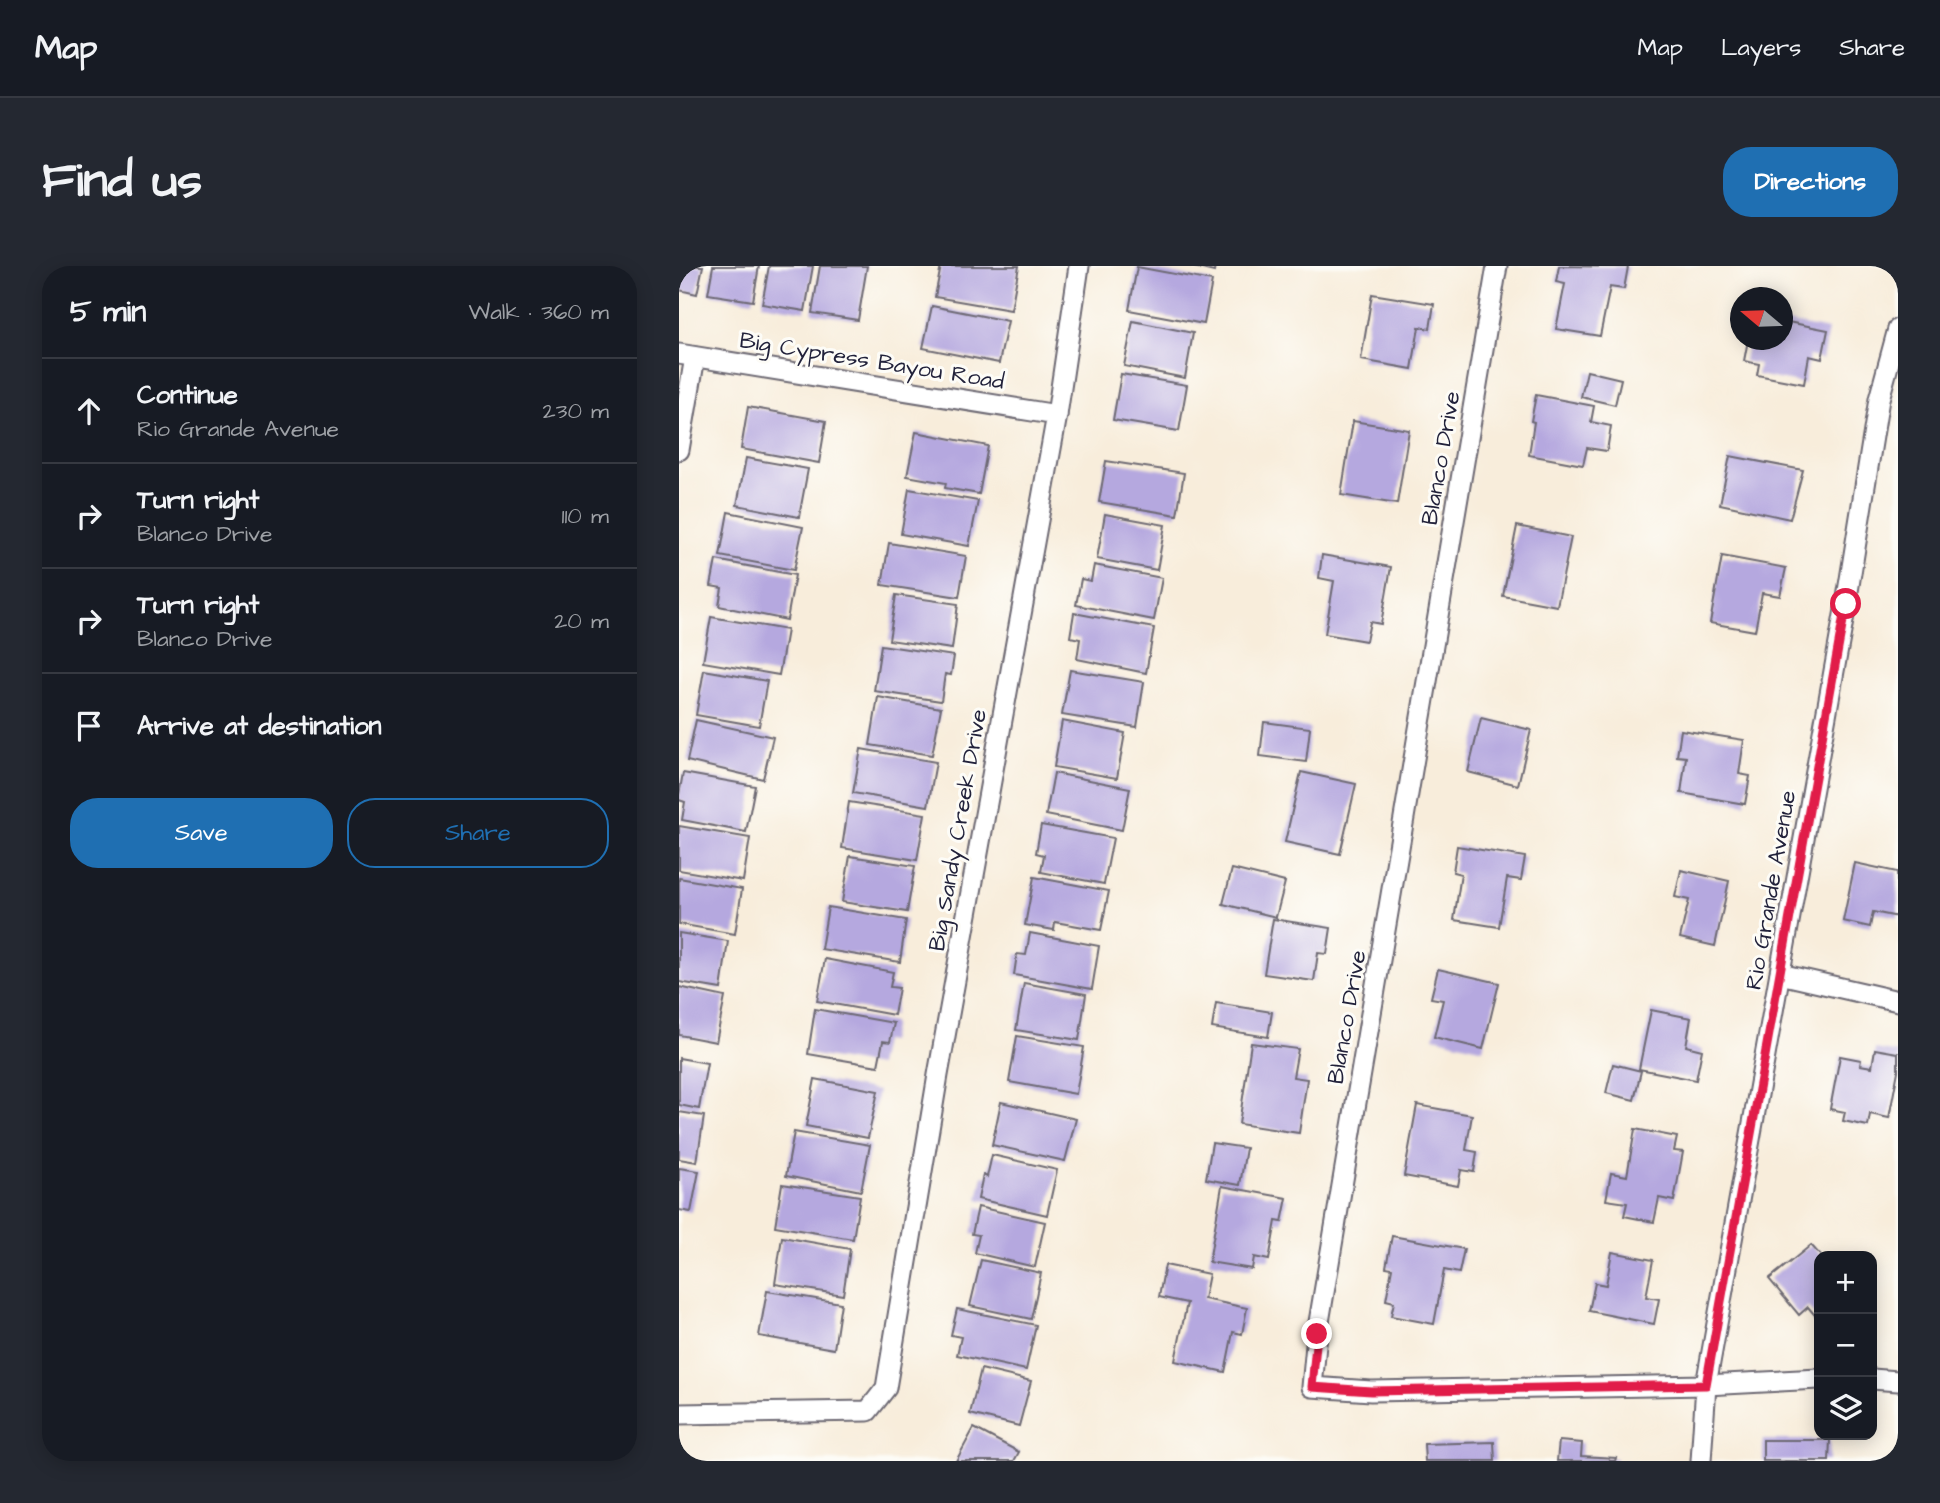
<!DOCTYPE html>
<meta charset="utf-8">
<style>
:root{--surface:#171b24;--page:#242831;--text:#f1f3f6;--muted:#9ea1a6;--line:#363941;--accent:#1f6fb2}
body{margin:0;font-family:"Architects Daughter",sans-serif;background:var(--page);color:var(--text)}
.controls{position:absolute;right:21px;bottom:21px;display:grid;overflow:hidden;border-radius:14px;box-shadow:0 4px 18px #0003}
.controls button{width:63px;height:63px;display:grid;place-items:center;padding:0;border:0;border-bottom:2px solid var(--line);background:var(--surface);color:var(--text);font:35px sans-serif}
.compass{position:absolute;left:1051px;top:21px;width:63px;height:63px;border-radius:50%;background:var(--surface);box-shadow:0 4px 18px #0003;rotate:289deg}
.stop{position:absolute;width:21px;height:21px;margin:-16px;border:5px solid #e11d48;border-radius:50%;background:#fff}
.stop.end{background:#e11d48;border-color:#fff;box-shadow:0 2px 7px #0008}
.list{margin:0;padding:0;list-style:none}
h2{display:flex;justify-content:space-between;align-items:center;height:91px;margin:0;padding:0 28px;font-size:30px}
h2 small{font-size:23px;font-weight:400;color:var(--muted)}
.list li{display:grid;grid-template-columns:46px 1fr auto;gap:21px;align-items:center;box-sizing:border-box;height:105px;padding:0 28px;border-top:2px solid var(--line)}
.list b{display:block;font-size:26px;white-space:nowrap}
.list p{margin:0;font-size:23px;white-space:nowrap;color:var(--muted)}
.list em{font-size:23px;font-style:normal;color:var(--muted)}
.actions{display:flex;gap:14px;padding:21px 28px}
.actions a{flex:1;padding:16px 0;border:2px solid var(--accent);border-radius:28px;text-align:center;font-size:24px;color:var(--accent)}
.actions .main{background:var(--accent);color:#fff}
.icon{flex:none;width:38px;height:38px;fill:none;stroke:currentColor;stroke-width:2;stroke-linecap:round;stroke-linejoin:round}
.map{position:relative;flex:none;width:1219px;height:1195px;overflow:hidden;border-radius:28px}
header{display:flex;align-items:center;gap:42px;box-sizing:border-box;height:98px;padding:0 35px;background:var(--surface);border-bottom:2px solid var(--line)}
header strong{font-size:33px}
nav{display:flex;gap:38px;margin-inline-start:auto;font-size:24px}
.intro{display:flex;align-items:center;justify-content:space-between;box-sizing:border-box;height:168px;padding:0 42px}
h1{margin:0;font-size:49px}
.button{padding:18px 32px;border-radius:28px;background:var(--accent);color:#fff;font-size:24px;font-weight:700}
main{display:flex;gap:42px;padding:0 42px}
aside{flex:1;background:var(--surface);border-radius:28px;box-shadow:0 4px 18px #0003}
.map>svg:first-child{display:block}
</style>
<header>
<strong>Map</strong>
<nav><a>Map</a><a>Layers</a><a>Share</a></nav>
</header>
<div class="intro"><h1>Find us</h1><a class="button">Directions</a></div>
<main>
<aside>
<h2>5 min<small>Walk · 360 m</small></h2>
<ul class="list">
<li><svg class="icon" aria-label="ahead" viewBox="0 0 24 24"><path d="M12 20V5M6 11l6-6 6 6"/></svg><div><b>Continue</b><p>Rio Grande Avenue</p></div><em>230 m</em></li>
<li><svg class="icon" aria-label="right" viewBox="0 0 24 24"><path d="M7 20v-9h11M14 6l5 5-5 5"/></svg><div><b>Turn right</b><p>Blanco Drive</p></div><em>110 m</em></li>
<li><svg class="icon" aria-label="right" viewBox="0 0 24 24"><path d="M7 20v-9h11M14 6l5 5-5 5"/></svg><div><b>Turn right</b><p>Blanco Drive</p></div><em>20 m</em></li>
<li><svg class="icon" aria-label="arrive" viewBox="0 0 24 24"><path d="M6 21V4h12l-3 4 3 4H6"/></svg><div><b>Arrive at destination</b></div></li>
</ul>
<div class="actions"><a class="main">Save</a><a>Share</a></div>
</aside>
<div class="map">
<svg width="1219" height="1195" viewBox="0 0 1219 1195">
<rect width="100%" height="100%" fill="#fdfcf7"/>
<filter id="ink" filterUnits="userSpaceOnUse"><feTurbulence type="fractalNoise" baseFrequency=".0143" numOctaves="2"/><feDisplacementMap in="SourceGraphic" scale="14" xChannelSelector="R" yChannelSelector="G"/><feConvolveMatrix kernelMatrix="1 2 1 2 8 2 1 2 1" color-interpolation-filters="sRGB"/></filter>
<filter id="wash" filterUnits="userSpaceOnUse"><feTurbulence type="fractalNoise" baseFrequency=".00686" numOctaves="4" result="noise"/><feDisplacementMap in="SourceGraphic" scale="28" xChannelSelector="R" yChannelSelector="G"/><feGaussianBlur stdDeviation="1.57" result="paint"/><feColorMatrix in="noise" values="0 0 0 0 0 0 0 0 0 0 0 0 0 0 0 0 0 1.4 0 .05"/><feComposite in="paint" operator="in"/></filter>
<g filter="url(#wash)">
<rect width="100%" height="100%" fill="#f8eddb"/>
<g id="blocks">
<g fill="#b5a8df">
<path d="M0,0H24L18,28L0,24Z"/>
<path d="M34,0H80L74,35L29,28Z"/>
<path d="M90,0H134L126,45L83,38Z"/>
<path d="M141,0H188L179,54L133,47Z"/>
<path d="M262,0H340L332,44L256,31Z"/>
<path d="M511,0H536L535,6Z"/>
<path d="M880,0L949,1L945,23L931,21L921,70L877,63L886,18L877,16Z"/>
<path d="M458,1L533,15L525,58L450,44Z"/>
<path d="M693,28L755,38L751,63L740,61L733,103L682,94Z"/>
<path d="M253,40L329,55L320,97L244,82Z"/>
<path d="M454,55L514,67L506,112L445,100Z"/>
<path d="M1104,55L1149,64L1143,93L1130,90L1125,118L1078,109L1080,98L1065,95L1069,74L1082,76L1083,74H1104Z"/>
<path d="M908,105L942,113L936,139L902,131Z"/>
<path d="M442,108L508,119L500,165L434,154Z"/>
<path d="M857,129L915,140L912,156L932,160L928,185L908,182L904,199L850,189L855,156L852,155Z"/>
<path d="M69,141L147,155L140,197L62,183Z"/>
<path d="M674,155L730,164L718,238L662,229Z"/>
<path d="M237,166L309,180L300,228L266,222L267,217L228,210Z"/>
<path d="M1051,190L1124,204L1111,253L1041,238Z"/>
<path d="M67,192L129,203L120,251L58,239Z"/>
<path d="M427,195L505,207L498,249L420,236Z"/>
<path d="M230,223L299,235L290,280L222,268Z"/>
<path d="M49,246L124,261L115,304L41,290Z"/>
<path d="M426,248L486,259L478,304L418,293Z"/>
<path d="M838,260L892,271L878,340L824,330Z"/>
<path d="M210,277L287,290L280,331L203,319Z"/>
<path d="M643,289L712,301L702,358L691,356L687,375L646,368L655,315L640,312Z"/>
<path d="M1043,290L1107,302L1101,330L1083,327L1076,365L1031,357Z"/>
<path d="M37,294L116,309L108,354L40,340L43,322L32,320Z"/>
<path d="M415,299L483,312L475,354L397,339L402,313L412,315Z"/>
<path d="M217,329L279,338L273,383L210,374Z"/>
<path d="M395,347L475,362L467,407L398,393L401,373L391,371Z"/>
<path d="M32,351L108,364L100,409L24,396Z"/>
<path d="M202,379L275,390L272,409L266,408L262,435L195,425Z"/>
<path d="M25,404L88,415L80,460L17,449Z"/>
<path d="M391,404L465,416L458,461L383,449Z"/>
<path d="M199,431L262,442L253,489L191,479Z"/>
<path d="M802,452L852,464L839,519L789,506Z"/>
<path d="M17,454L94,471L84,513L8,495Z"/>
<path d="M383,455L446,467L438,512L375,501Z"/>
<path d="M585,456L631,462L627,496L581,490Z"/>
<path d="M1002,464L1065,474L1060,508L1071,510L1066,538L1002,527L1007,491L998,490Z"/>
<path d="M182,483L257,496L249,540L174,527Z"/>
<path d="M622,506L677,518L661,588L606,576Z"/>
<path d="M4,507L76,520L67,566L3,554L6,536L0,534V529Z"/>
<path d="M375,507L451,522L443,564L367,549Z"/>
<path d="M170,536L246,548L238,594L163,582Z"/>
<path d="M362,559L434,572L425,618L362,606L365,589L357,587Z"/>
<path d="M0,560L71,572L64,615L0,604Z"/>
<path d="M778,580L846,591L842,614L828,612L820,661L775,654L782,608L774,606Z"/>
<path d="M171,590L236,600L228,646L163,636Z"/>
<path d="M1176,597L1218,606L1219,651L1194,646L1191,661L1164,655Z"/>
<path d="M553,603L606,616L597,651L544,638Z"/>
<path d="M1002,604L1050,615L1036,680L1001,672L1010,634L996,631Z"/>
<path d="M355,611L430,625L422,664L376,656L375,664L346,659Z"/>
<path d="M0,612L63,623L56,668L0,658Z"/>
<path d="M149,641L227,654L221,696L142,683Z"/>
<path d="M594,653L652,662L648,688L639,687L635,715L585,708Z"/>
<path d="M0,667L49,675L42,723L0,716Z"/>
<path d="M351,667L420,680L413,723L335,709L338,688L347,689Z"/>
<path d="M146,693L214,706L211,721L220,722L215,749L138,735Z"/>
<path d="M759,703L820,717L804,783L755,771L764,734L752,732Z"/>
<path d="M345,717L407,728L400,774L337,764Z"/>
<path d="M0,721L46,731L37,776L0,769Z"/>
<path d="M537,737L593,746L589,771L533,762Z"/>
<path d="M136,743L215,757L211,776L204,775L199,800L129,788Z"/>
<path d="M972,744L1012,752L1007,780L1023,784L1017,814L960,803Z"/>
<path d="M338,770L405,781L397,828L330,816Z"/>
<path d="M572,777L619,783L614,811L628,813L620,867L560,858Z"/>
<path d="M1196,783L1219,787V805L1210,852L1191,848L1189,860L1164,855L1166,846L1151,843L1161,790L1182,794L1181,799L1193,801Z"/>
<path d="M0,792L28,797L20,843L0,839Z"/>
<path d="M934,798L962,805L955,834L927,827Z"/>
<path d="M136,813L199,825L189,872L127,860Z"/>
<path d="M322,836L397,853L386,895L313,879Z"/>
<path d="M738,839L793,849L787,884L798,886L795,906L782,904L779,920L725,910Z"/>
<path d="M0,846L25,850L18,896L0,893Z"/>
<path d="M956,863L998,871L995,885L1004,886L995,935L980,932L975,956L945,950L948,937L927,934L932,907L948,910Z"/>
<path d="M115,866L191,879L182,925L107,910Z"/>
<path d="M533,877L567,882L561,919L527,913Z"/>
<path d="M313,889L378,904L368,949L299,933L304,909L308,911Z"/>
<path d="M0,902L20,905L12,946L0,944Z"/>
<path d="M103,918L181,930L174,973L96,960Z"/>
<path d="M543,920L608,932L603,956L597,955L590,994L575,991L573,1003L530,996Z"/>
<path d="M299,941L366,956L356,1001L296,987L300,969L293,968Z"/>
<path d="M713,970L785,983L780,1007L765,1004L755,1058L712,1050L715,1036L707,1034L713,1002L707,1001Z"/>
<path d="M103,971L171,983L164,1029L96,1018Z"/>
<path d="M1132,979L1142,990L1140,1054L1129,1041L1120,1049L1090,1013Z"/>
<path d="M933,986L974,994L967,1031L980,1033L975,1058L910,1045L916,1017L927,1019Z"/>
<path d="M302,994L362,1007L352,1053L291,1040Z"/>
<path d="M486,999L530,1008L525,1033L568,1042L563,1068L554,1066L546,1106L496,1095L508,1037L480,1031Z"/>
<path d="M88,1025L162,1037L155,1083L80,1070Z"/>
<path d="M278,1043L357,1059L347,1104L278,1089L282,1071L272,1069Z"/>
<path d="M302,1103L352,1115L340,1160L291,1148Z"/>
<path d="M295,1162L340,1186L335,1195H277Z"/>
<path d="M1084,1174H1151L1150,1195H1084Z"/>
<path d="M880,1175L903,1177L902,1190L937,1192L936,1195H878Z"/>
<path d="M815,1176L816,1195H746L745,1178Z"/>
</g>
</g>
</g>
<g filter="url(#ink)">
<use href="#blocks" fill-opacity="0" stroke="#6d6973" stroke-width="2"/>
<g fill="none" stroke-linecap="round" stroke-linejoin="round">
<g stroke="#6d6973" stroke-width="23">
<g id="street">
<path d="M818,0L638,1068L633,1121L692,1125L1027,1119L1140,1113"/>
<path d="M0,88L378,149"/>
<path d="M0,184L16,91"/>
<path d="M1101,708L1219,735"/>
<path d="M1193,1113L1219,1115"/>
<path d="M0,1148L189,1145L207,1122L259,809L378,149L400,0"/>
<path d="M1022,1195L1027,1119L1167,338L1200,133L1219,63"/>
</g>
</g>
<use href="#street" stroke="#fff" stroke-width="19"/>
</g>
</g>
<g fill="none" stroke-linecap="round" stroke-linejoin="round" filter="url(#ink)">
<path stroke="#e11d48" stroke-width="9" d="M638,1068L633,1121L692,1125L1027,1119L1167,338"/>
</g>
<g text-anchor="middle" stroke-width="6" stroke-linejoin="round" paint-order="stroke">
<g font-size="23" fill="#22223b" stroke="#fdfcf7">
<text transform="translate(193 94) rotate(9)" y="8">Big Cypress Bayou Road</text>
<text transform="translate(761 192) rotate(-80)" y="8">Blanco Drive</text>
<text transform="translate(278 564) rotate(-80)" y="8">Big Sandy Creek Drive</text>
<text transform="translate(1091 624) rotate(-80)" y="8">Rio Grande Avenue</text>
<text transform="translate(667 751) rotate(-80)" y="8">Blanco Drive</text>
</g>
</g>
</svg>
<div class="controls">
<button>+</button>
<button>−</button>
<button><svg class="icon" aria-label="layers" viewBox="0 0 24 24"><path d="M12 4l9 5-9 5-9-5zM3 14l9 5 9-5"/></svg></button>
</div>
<svg class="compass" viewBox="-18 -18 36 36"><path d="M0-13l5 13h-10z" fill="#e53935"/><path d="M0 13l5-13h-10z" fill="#9ea1a6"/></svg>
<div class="stop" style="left:1167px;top:338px"></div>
<div class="stop end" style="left:638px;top:1068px"></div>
</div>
</main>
